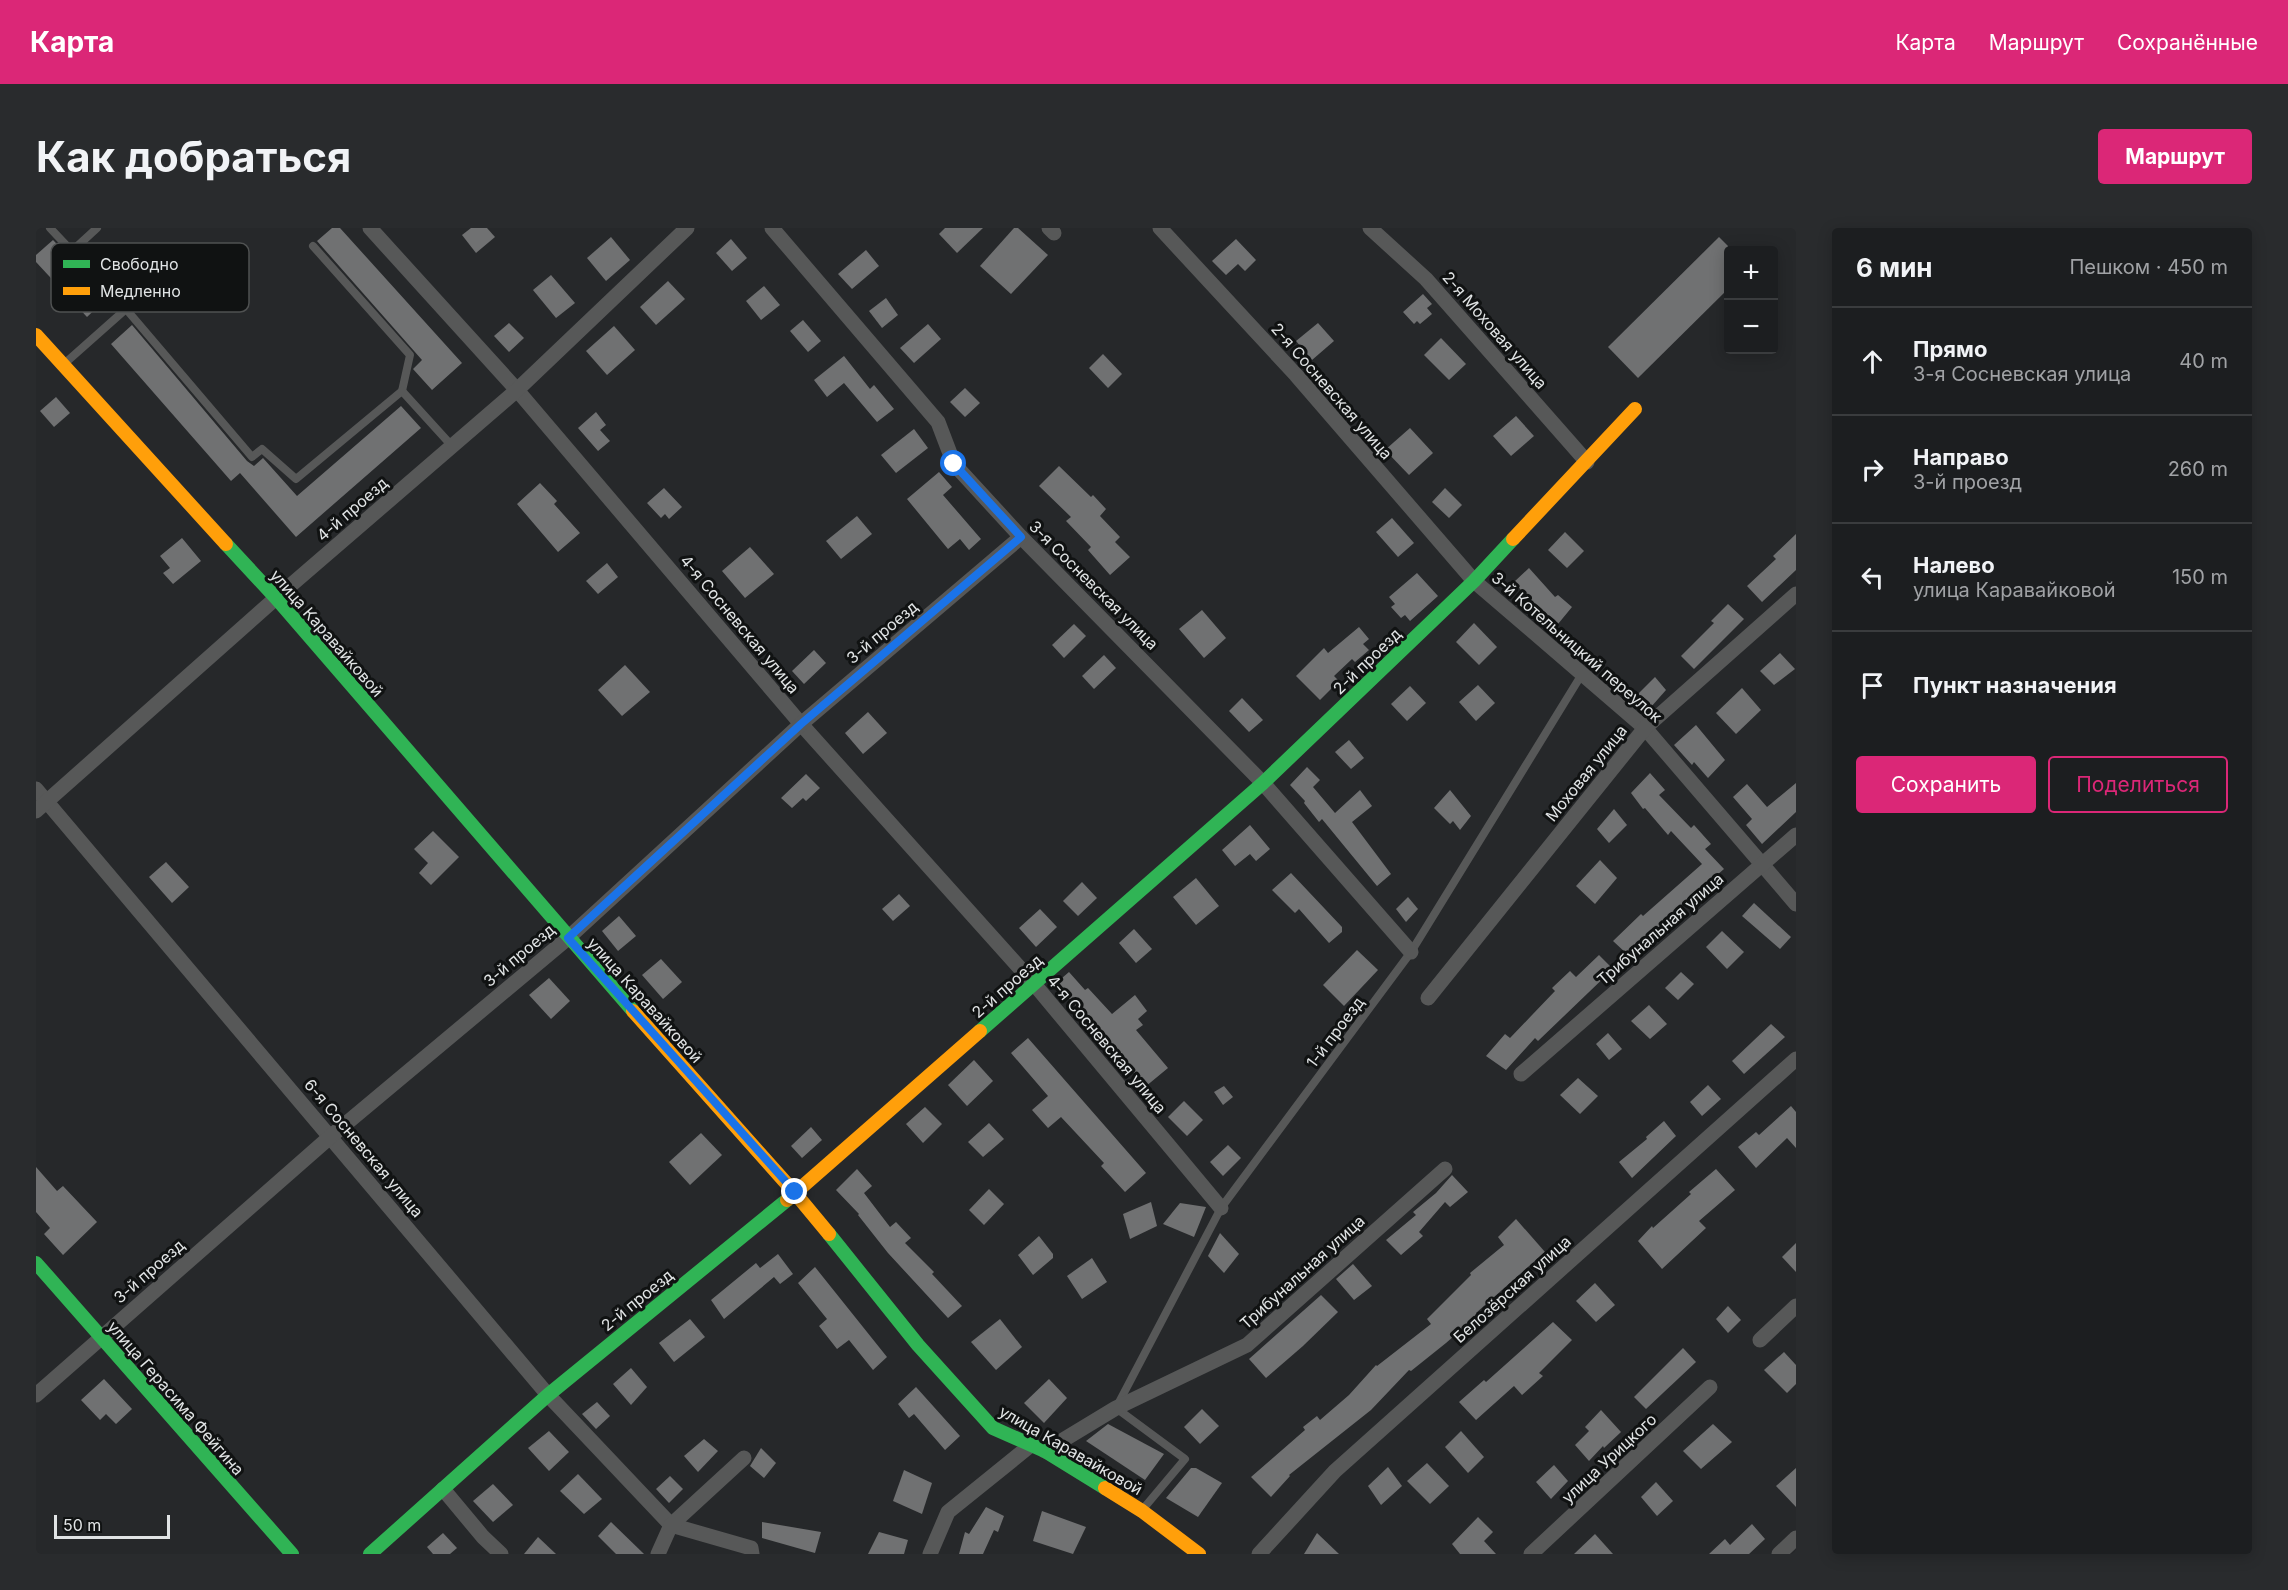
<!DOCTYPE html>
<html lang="ru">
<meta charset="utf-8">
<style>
:root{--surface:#1c1e20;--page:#292b2d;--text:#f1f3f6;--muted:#a0a2a5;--line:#3a3c3e;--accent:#db2777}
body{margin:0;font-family:Inter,sans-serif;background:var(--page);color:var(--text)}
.controls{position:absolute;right:18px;top:18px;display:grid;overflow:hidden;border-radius:6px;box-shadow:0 3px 15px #0003}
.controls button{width:54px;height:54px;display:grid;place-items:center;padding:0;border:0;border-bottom:2px solid var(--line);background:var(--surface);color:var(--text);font:30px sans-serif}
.scale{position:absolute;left:18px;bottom:15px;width:116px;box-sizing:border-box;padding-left:6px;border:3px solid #e1e4e5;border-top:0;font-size:16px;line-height:21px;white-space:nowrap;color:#e1e4e5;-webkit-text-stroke:4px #101212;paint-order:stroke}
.stop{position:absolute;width:18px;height:18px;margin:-14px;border:4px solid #1a73e8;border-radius:50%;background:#fff}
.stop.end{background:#1a73e8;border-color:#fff;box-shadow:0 2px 6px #0008}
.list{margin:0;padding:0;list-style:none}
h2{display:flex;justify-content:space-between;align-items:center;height:78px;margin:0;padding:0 24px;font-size:26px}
h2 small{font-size:20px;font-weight:400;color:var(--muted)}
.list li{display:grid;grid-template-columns:39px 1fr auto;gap:18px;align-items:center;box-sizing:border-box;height:108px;padding:0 24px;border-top:2px solid var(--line)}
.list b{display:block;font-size:22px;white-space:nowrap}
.list p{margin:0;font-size:20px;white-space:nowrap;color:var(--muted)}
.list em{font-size:20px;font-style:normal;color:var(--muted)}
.actions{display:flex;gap:12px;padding:18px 24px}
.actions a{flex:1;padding:14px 0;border:2px solid var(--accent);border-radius:6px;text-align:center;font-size:21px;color:var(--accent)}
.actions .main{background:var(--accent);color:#fff}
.icon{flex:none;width:33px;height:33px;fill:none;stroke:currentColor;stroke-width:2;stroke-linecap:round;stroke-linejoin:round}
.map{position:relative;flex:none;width:1760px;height:1326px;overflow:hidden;border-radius:6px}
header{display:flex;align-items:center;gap:36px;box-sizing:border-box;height:84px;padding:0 30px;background:var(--accent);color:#fff}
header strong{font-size:28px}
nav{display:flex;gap:33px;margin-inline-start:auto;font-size:21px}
.intro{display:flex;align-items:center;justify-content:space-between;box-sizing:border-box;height:144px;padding:0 36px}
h1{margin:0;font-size:42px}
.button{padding:15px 27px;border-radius:6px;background:var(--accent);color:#fff;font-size:21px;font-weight:700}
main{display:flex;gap:36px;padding:0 36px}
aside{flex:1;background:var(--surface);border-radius:6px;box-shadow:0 3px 15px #0003}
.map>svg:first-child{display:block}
</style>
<header>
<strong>Карта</strong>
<nav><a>Карта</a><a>Маршрут</a><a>Сохранённые</a></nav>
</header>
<div class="intro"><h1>Как добраться</h1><a class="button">Маршрут</a></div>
<main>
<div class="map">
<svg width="1760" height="1326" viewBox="0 0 1760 1326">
<rect width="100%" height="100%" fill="#26282a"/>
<g fill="#707172">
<path d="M296,0H304L426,135L396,162L377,141L386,132L281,13Z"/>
<path d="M435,0H451L459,9L440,25L426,7Z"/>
<path d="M909,0H947L921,25L903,6Z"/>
<path d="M978,0H982L1012,27L975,66L944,38Z"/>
<path d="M575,9L594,32L570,53L551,30Z"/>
<path d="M1683,9L1692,18V61L1602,150L1572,119Z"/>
<path d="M695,11L711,30L696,43L680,25Z"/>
<path d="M1200,11L1220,32L1209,43L1202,36L1190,47L1176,33Z"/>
<path d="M17,12L72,69L51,89L0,34V27Z"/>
<path d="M830,22L843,38L816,61L802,46Z"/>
<path d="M515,47L539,75L520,90L497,62Z"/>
<path d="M632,53L649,71L620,97L604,79Z"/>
<path d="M728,58L744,77L725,92L710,73Z"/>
<path d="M1387,66L1396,76L1391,80L1396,86L1384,96L1381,93L1378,96L1367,84Z"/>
<path d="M850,70L862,87L846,100L833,83Z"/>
<path d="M767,92L785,113L772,124L754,103Z"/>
<path d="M473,95L488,110L473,124L458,108Z"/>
<path d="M1282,95L1298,113L1276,132L1260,113Z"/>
<path d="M892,96L905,111L878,135L864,120Z"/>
<path d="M96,97L211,233L218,238L227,230L261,268L365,178L385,200L260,309L204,245L195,253L75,116Z"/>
<path d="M578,98L599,122L571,147L550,123Z"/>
<path d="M1405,110L1430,136L1413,152L1388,127Z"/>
<path d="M1067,126L1086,146L1072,160L1053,140Z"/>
<path d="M808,128L834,161L838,157L858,181L841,194L808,155L791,169L778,152Z"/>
<path d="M929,160L944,175L929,189L914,174Z"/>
<path d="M20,169L34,185L18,199L4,183Z"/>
<path d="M560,184L570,197L564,202L574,213L562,223L542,200Z"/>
<path d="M1480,188L1498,208L1475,228L1457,208Z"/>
<path d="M1374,200L1397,225L1373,247L1349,222Z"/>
<path d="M878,201L892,220L860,245L845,227Z"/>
<path d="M1023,238L1055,269L1057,267L1070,281L1064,288L1084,309L1079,314L1094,329L1074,347L1052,322L1055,319L1030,293L1035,289L1003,258Z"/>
<path d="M903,244L916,259L907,267L945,311L933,322L924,311L912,321L871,271Z"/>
<path d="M504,255L521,273L518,276L544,305L522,324L481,276Z"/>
<path d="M628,260L646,279L633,291L629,286L625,290L611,275Z"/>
<path d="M1409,260L1426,277L1413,290L1396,274Z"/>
<path d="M821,288L836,306L805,331L790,313Z"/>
<path d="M1356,290L1378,315L1362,329L1340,304Z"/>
<path d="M1529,304L1548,323L1531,340L1512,322Z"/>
<path d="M1760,306V342L1726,374L1711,358L1740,331L1737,328Z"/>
<path d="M146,310L165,333L137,356L127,345L134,340L124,328Z"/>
<path d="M714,319L738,346L709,370L686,343Z"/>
<path d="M571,335L582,349L562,366L550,353Z"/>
<path d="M1493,340L1519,369L1522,367L1536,379L1522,396L1501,377L1499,378L1478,354Z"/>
<path d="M1381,345L1402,368L1374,393L1369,387L1365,390L1355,379L1359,376L1353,369Z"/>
<path d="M1692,376L1708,391L1658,441L1645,428L1678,395L1675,393Z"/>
<path d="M1166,382L1190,410L1168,430L1143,401Z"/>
<path d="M1438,395L1461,419L1443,437L1420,414Z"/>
<path d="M1038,396L1050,408L1028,430L1016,417Z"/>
<path d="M1323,399L1333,411L1327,416L1333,422L1319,434L1316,431L1298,448L1303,453L1284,472L1260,448L1288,420L1292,425Z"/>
<path d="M778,422L790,435L768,456L756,443Z"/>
<path d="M1744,425L1759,441L1738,457L1724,443Z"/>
<path d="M1068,427L1080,440L1058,461L1046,448Z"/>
<path d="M589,437L614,464L586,488L562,462Z"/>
<path d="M1619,449L1630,462L1615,479L1602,466Z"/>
<path d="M1442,457L1459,475L1440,493L1423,474Z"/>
<path d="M1374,458L1390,475L1371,493L1355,476Z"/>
<path d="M1706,460L1725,482L1700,506L1680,485Z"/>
<path d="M1206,470L1227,492L1213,504L1193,483Z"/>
<path d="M832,484L851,505L827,526L809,505Z"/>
<path d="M1660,497L1689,532L1672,550L1658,534L1656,537L1638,517Z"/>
<path d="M1313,512L1328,530L1315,541L1299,524Z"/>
<path d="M1271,539L1284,552L1277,559L1299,585L1324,562L1336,578L1316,594L1355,646L1341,658L1286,591L1283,594L1268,575L1269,573L1254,557Z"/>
<path d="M1614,545L1629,562L1623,567L1655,600L1658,597L1675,616L1669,621L1688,641L1660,665L1659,663L1620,702L1591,726L1577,713L1605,686L1607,688L1666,636L1635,603L1632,607L1609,580L1607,581L1595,565Z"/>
<path d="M770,546L784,560L770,573L767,570L756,580L745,570Z"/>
<path d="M1760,555V584L1726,616L1710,597L1716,591L1697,569L1711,556L1731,579Z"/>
<path d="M1414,562L1435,588L1424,602L1417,593L1414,596L1398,580Z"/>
<path d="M1578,581L1591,597L1573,615L1561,601Z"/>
<path d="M1214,597L1234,621L1220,633L1214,626L1199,638L1186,622Z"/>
<path d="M397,603L423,629L395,657L383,645L392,635L378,621Z"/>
<path d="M1564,632L1581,650L1559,676L1540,658Z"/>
<path d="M130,634L153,659L136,675L113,649Z"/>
<path d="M1255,645L1306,699V704L1293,715L1263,681L1259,685L1236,662Z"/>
<path d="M1160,650L1183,678L1160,697L1137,669Z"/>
<path d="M1046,654L1061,670L1042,688L1027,673Z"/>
<path d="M863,666L874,678L857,693L846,681Z"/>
<path d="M1372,669L1382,681L1370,694L1360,681Z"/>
<path d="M1718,675L1755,709L1744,721L1706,688Z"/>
<path d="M1004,681L1021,699L1000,719L983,700Z"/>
<path d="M583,688L600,708L582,723L566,703Z"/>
<path d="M1098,701L1116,721L1100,735L1083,715Z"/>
<path d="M1686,703L1708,724L1691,741L1670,719Z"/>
<path d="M1321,722L1342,742L1308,778L1287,757Z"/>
<path d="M1563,727L1577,741L1502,813L1499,810L1470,842L1450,828L1469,806L1474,810L1519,763L1516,760L1534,743L1540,749Z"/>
<path d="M625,731L646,754L627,771L606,747Z"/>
<path d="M1033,744L1049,762L1052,760L1076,786L1099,767L1111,783L1102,791L1107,797L1100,802L1132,840L1109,859L1064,803L1019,756Z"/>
<path d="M1645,744L1658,756L1642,772L1629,760Z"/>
<path d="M513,750L534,773L515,791L493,767Z"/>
<path d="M1613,777L1631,796L1614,811L1595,793Z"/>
<path d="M1735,796L1749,809L1708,846L1696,833Z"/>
<path d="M1572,805L1586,821L1573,832L1560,816Z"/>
<path d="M992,810L1110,945L1089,964L1065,938L1068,935L1025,889L1012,900L996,882L1012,868L975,825Z"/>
<path d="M938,832L957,853L931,878L912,857Z"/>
<path d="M1542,850L1562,868L1544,886L1524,867Z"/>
<path d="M1672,857L1685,871L1666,888L1654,874Z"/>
<path d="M1188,858L1197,869L1187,877L1178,864Z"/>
<path d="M1148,873L1167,892L1151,908L1132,889Z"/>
<path d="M1755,878L1760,884V920L1751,910L1720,940L1702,919L1720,904L1723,907Z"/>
<path d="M889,879L906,896L887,915L870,896Z"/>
<path d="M1628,893L1640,908L1596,950L1583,934L1611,911L1610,909Z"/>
<path d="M953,895L968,911L947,929L932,914Z"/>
<path d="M775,899L786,912L766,930L755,918Z"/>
<path d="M665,905L686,927L654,957L633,934Z"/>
<path d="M1192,917L1205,930L1187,948L1174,934Z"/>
<path d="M0,939L21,963L27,958L61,994L27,1027L8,1006L14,1000L0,984Z"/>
<path d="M821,941L836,958L828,965L854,999L860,994L875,1010L869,1015L898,1044L896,1046L926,1078L912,1090L852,1025L822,987L823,986L800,962Z"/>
<path d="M1680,941L1699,962L1663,993L1670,1000L1626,1041L1602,1013L1616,998L1617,1000L1655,966L1653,964Z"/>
<path d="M1416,947L1432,964L1414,979L1409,974L1383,1004L1387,1008L1365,1027L1350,1012L1380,987L1377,984L1400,965Z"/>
<path d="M953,961L968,976L948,997L933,982Z"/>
<path d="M1115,974L1121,998L1094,1011L1087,986Z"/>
<path d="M1144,975L1170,979L1158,1009L1127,996Z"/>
<path d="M1480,991L1509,1024L1440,1085L1442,1087L1410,1115L1375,1143L1373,1142L1335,1182L1253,1247L1254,1248L1235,1269L1215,1249L1269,1202L1267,1199L1281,1188L1284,1192L1313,1167L1340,1137L1341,1138L1395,1096L1391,1091L1435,1047L1434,1045L1468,1017L1462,1009Z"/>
<path d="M1184,1005L1203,1026L1188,1045L1172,1028Z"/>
<path d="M1003,1008L1017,1026V1030L997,1047L982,1027Z"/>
<path d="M1760,1015V1044L1746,1029Z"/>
<path d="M742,1026L757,1046L744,1056L738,1049L688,1091L675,1072L720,1035L724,1040Z"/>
<path d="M1056,1030L1071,1054L1046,1071L1031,1048Z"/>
<path d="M1317,1036L1336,1058L1318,1072L1300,1051Z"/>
<path d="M779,1039L851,1129L837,1142L813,1112L801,1121L783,1098L791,1091L762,1055Z"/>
<path d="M1559,1055L1579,1077L1560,1094L1540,1073Z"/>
<path d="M1285,1067L1302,1084L1267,1118L1230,1150L1213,1131Z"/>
<path d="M1692,1078L1705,1092L1692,1105L1680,1091Z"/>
<path d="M654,1091L669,1109L638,1134L623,1115Z"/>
<path d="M964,1091L986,1119L960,1142L935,1114Z"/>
<path d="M1517,1094L1536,1112L1503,1145L1507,1148L1486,1167L1478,1158L1440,1192L1423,1174L1448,1152L1450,1154Z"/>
<path d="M1647,1120L1660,1134L1610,1181L1598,1169Z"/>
<path d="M1748,1124L1760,1137V1156L1751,1165L1728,1142Z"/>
<path d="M595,1140L611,1159L595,1177L577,1156Z"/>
<path d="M68,1151L96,1181L80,1196L70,1186L64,1192L45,1172Z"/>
<path d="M1013,1151L1031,1170L1008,1195L988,1175Z"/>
<path d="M880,1159L924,1208L909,1222L878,1186L873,1190L862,1176Z"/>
<path d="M561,1174L574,1188L560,1201L546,1186Z"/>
<path d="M1166,1181L1183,1198L1164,1216L1148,1199Z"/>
<path d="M1565,1182L1585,1204L1568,1220L1567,1218L1553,1233L1539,1217L1553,1203L1549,1199Z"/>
<path d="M1072,1196L1128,1226L1109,1252L1050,1213Z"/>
<path d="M1677,1196L1696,1214L1665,1241L1647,1223Z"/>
<path d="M513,1203L533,1224L513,1243L492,1220Z"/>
<path d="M1425,1203L1448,1229L1432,1245L1409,1219Z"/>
<path d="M668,1211L682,1223L662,1244L648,1228Z"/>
<path d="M725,1220L740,1235L728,1250L714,1238Z"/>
<path d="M1391,1235L1413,1258L1394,1276L1371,1253Z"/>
<path d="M1518,1237L1532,1253L1515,1271L1500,1254Z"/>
<path d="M1352,1239L1366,1258L1345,1277L1332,1258Z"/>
<path d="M1155,1240H1160L1186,1255L1162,1289L1130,1270Z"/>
<path d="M1760,1240V1279L1740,1258Z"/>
<path d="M868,1242L896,1255L886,1286L857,1273Z"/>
<path d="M542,1246L566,1271L548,1286L524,1263Z"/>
<path d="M634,1248L647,1261L633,1275L620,1261Z"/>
<path d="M1620,1254L1637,1273L1621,1288L1605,1269Z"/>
<path d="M457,1256L477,1277L457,1294L437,1273Z"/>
<path d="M950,1279L968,1288L962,1304L958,1302L947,1326H923L929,1304L933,1306Z"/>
<path d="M1006,1283L1050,1299L1037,1326L997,1313Z"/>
<path d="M1442,1289L1457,1304L1448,1313L1460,1326H1424L1416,1316Z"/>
<path d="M575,1294L608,1326H580L562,1308Z"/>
<path d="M726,1294L785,1304L779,1325L726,1310Z"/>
<path d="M1716,1296L1729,1311L1713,1326H1673L1689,1311L1694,1317Z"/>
<path d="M843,1304L872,1312L868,1326H832Z"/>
<path d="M407,1305L421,1320L414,1326H397L391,1319Z"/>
<path d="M1281,1305L1303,1326H1268Z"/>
<path d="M1559,1306L1577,1326H1538Z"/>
<path d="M502,1309L520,1326H488Z"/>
</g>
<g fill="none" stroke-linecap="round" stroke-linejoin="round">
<g stroke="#575858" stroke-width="8">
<path d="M14,0L64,53"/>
<path d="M277,18L374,127L366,163"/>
<path d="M36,23L61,0"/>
<path d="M28,136L90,81L216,229L226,221L260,251L366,163L416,218"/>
<path d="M1107,1281L1149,1231L1080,1180L1185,980L1375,724L1546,446"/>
</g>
<g stroke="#575858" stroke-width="15">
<path d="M334,0L481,162L765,496L999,757L1185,980"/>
<path d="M736,0L902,194L918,236L985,309L1227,555L1375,724"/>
<path d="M1013,0L1018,5"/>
<path d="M1124,0L1260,147L1438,353L1609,500L1760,676"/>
<path d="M1334,0L1390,51L1551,234"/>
<path d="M0,561L512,1167L635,1297"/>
<path d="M0,583L240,370L481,162L651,0"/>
<path d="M1392,770L1609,500L1760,366"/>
<path d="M1485,846L1760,607"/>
<path d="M1724,1112L1760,1078"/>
<path d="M0,1167L294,909L532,710L765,496L985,309"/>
<path d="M1009,1223L1080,1180L1211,1117L1409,941"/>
<path d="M407,1261L447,1309L465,1326"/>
<path d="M635,1297L715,1320L716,1326"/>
<path d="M622,1326L635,1297L708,1230"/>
<path d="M894,1326L912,1284L995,1217"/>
<path d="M1223,1326L1299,1243L1760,831"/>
<path d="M1495,1326L1674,1159"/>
<path d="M1743,1326L1760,1310"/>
</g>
<g stroke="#30b455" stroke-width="14">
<path d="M190,316L240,370L597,783"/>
<path d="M944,803L1227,555L1438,353L1477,311"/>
<path d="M793,1006L882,1117L957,1200L1009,1223L1069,1260"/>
<path d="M0,1035L256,1326"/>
<path d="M334,1326L512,1167L751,972"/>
</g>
<g stroke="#ff9f0a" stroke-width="14">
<path d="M0,107L190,316"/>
<path d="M1477,311L1599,181"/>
<path d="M597,783L759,965L793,1006"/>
<path d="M751,972L944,803"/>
<path d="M1069,1260L1106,1283L1163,1326"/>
</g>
</g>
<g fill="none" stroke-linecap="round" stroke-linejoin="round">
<path stroke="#1a73e8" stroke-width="8" d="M759,964L532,710L765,496L985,309L918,236"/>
</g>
<g text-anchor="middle" stroke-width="6" stroke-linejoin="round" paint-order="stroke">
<g font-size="16" fill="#e1e4e5" stroke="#101212">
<text transform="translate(1459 102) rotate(49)" y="6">2-я Моховая улица</text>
<text transform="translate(1296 163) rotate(49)" y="6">2-я Сосневская улица</text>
<text transform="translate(316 281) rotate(-41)" y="6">4-й проезд</text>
<text transform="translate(1058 357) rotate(45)" y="6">3-я Сосневская улица</text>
<text transform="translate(704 396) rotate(50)" y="6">4-я Сосневская улица</text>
<text transform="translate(846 404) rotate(-40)" y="6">3-й проезд</text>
<text transform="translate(291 405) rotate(49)" y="6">улица Каравайковой</text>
<text transform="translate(1541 419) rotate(41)" y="6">3-й Котельницкий переулок</text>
<text transform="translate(1331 433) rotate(-44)" y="6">2-й проезд</text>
<text transform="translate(1550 545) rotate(-51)" y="6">Моховая улица</text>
<text transform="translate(1624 701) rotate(-41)" y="6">Трибунальная улица</text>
<text transform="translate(483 727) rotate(-40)" y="6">3-й проезд</text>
<text transform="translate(971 758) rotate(-41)" y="6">2-й проезд</text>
<text transform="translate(609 772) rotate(48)" y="6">улица Каравайковой</text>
<text transform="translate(1299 804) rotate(-53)" y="6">1-й проезд</text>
<text transform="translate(1071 816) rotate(50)" y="6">4-я Сосневская улица</text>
<text transform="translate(328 920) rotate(50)" y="6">6-я Сосневская улица</text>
<text transform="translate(113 1043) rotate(-41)" y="6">3-й проезд</text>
<text transform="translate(1266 1044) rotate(-42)" y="6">Трибунальная улица</text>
<text transform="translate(1476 1061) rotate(-42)" y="6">Белозёрская улица</text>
<text transform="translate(601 1072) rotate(-39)" y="6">2-й проезд</text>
<text transform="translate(140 1170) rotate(49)" y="6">улица Герасима Фейгина</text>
<text transform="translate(1035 1222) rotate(30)" y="6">улица Каравайковой</text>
<text transform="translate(1573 1230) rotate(-43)" y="6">улица Урицкого</text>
</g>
</g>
<rect x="15" y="15" width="198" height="69" rx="9" fill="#101212" stroke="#4f5151" stroke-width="1.5"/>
<rect x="27" y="32" width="27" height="8" fill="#30b455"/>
<rect x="27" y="59" width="27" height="8" fill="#ff9f0a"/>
<g font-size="16" fill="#e1e4e5">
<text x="64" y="42">Свободно</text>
<text x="64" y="69">Медленно</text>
</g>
</svg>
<div class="controls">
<button>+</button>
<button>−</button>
</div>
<div class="scale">50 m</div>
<div class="stop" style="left:918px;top:236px"></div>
<div class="stop end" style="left:759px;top:964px"></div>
</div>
<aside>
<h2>6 мин<small>Пешком · 450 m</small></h2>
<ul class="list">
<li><svg class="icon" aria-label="ahead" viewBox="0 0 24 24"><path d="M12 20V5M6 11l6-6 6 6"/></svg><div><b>Прямо</b><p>3-я Сосневская улица</p></div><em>40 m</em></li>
<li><svg class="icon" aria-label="right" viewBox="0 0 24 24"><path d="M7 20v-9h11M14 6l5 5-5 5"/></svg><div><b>Направо</b><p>3-й проезд</p></div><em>260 m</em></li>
<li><svg class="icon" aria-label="left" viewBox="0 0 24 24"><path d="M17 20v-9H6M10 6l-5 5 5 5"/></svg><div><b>Налево</b><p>улица Каравайковой</p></div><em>150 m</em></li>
<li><svg class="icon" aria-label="arrive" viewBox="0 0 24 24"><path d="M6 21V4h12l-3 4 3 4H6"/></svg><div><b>Пункт назначения</b></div></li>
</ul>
<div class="actions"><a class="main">Сохранить</a><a>Поделиться</a></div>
</aside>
</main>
